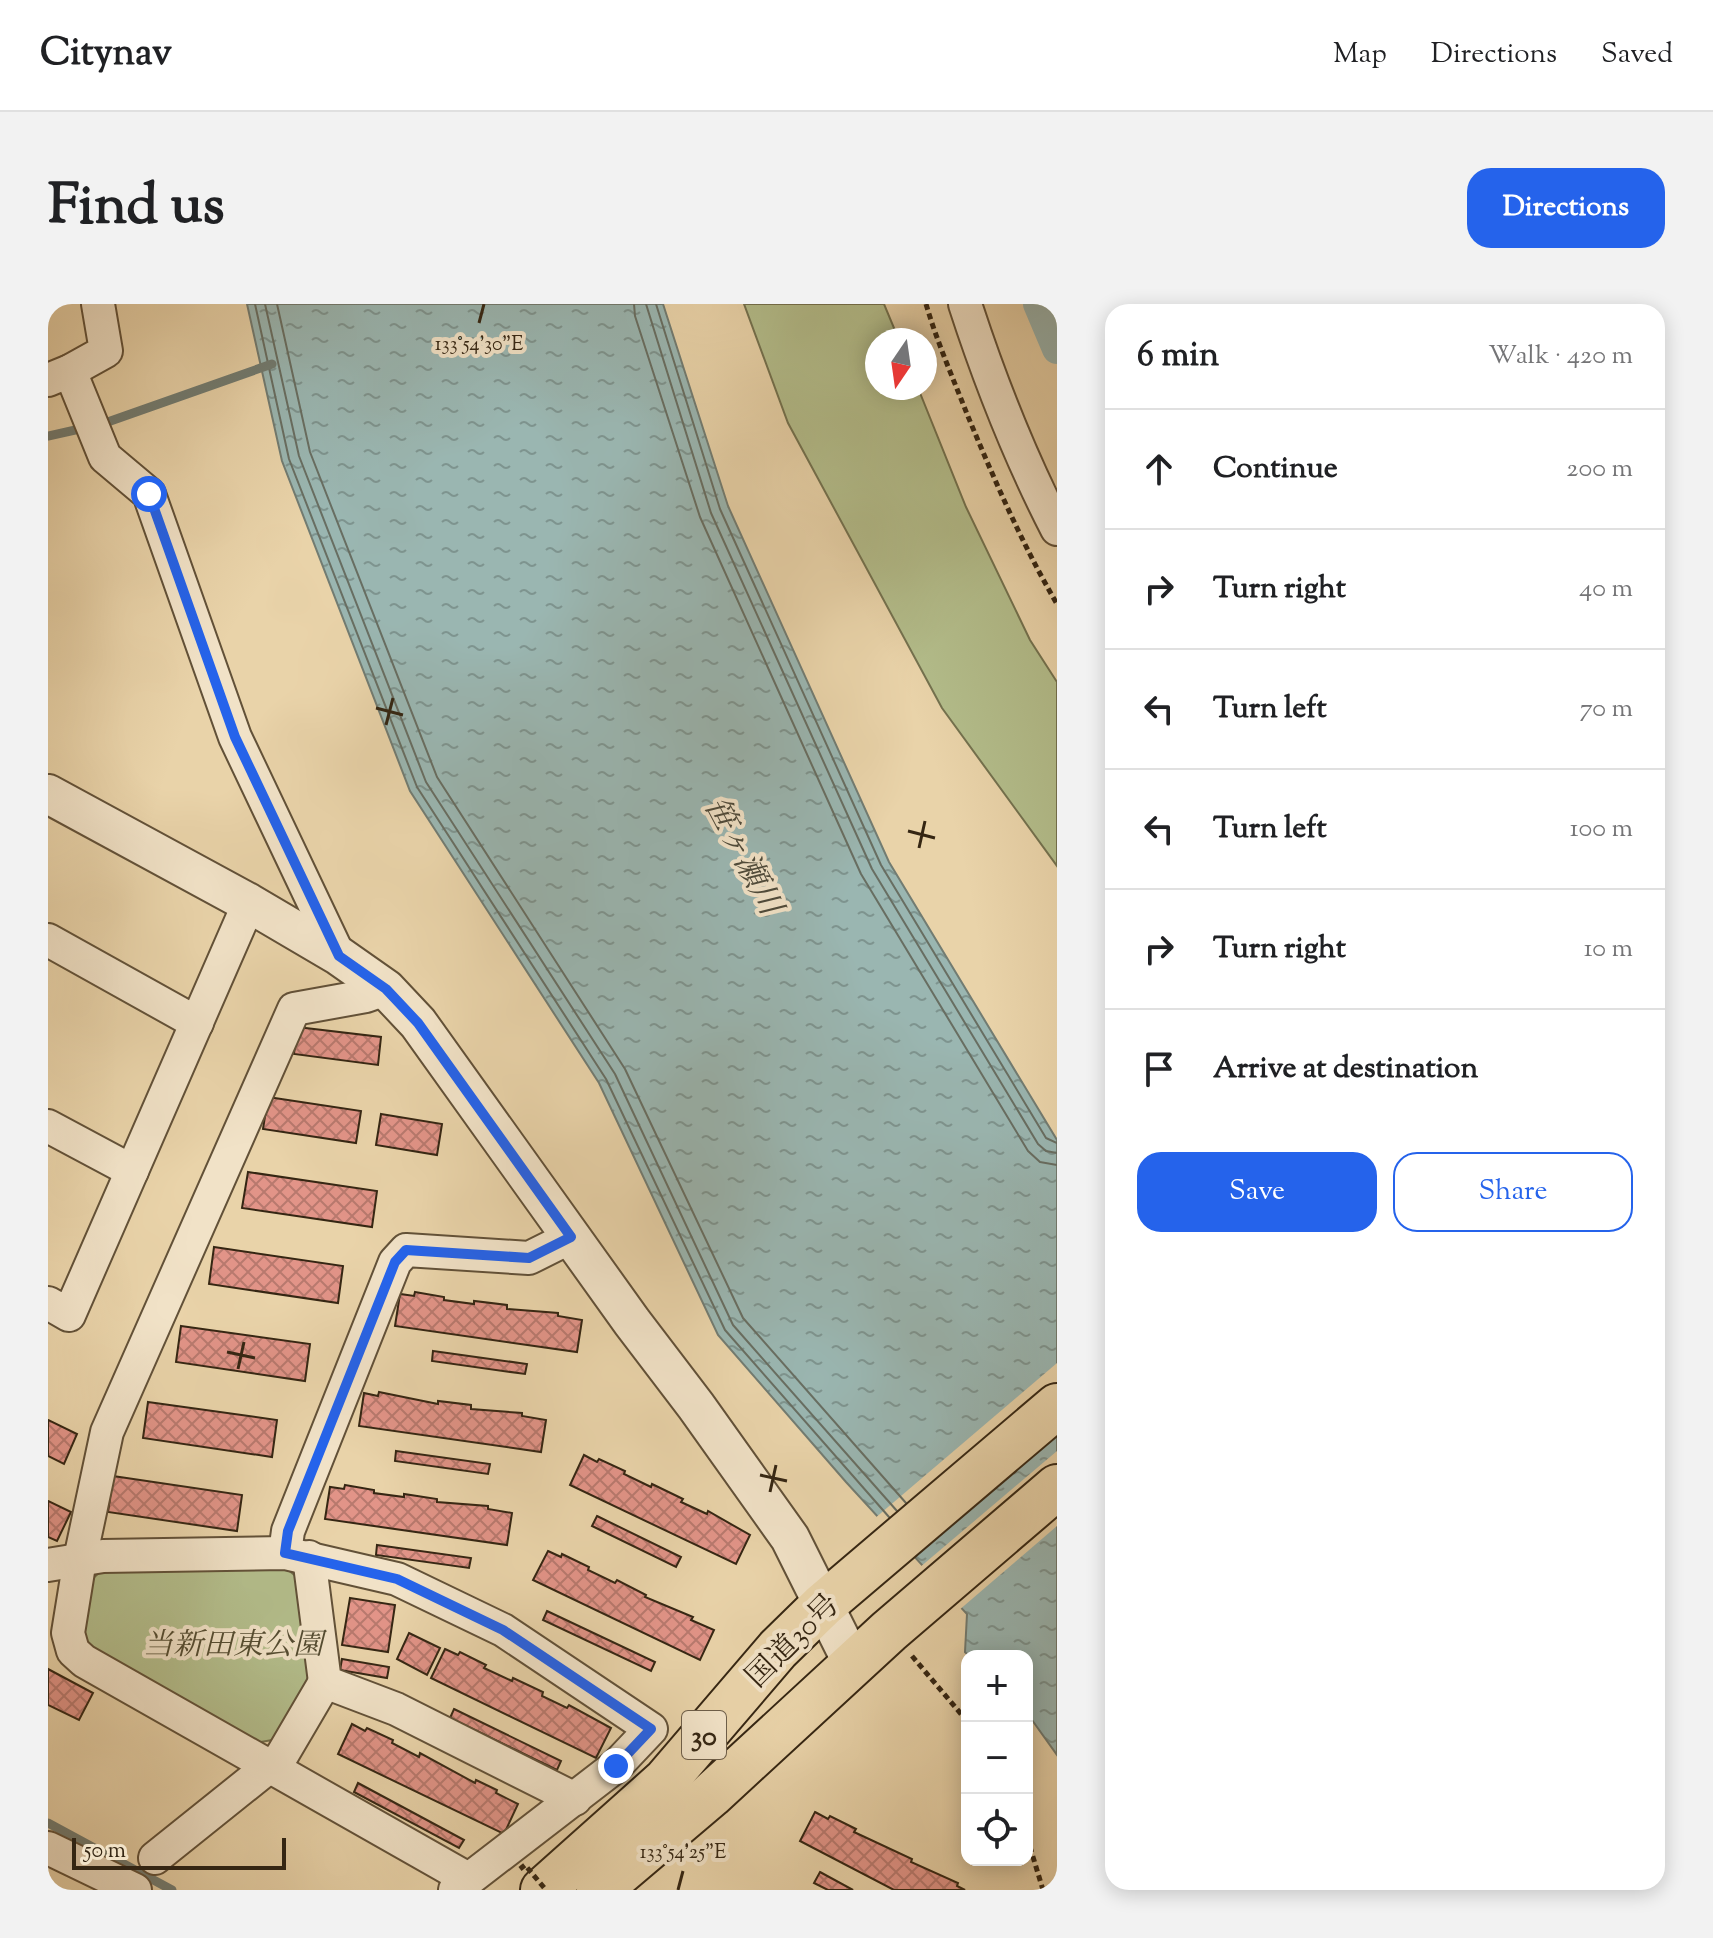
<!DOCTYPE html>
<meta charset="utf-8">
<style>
:root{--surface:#fff;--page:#f2f2f2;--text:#202124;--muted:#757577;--line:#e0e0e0;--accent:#2563eb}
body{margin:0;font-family:"Sorts Mill Goudy","Noto Serif JP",serif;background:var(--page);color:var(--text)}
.controls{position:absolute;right:24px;bottom:24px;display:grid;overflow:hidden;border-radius:16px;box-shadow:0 4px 20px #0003}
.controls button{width:72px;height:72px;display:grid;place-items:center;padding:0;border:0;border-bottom:2px solid var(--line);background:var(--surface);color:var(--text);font:40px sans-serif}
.compass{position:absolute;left:817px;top:24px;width:72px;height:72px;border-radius:50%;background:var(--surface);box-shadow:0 4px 20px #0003;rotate:193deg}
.scale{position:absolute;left:24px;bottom:20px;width:214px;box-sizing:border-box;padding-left:8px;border:4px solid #352613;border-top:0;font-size:22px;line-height:28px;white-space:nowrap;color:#352613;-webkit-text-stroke:6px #f1e2c7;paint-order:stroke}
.stop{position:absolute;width:24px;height:24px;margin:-18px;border:6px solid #2563eb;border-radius:50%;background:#fff}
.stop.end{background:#2563eb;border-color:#fff;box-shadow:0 2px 8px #0008}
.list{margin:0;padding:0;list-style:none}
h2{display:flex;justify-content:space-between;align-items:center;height:104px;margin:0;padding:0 32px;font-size:34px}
h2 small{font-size:26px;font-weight:400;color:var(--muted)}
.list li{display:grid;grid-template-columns:52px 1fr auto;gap:24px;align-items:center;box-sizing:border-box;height:120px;padding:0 32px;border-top:2px solid var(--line)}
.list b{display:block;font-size:30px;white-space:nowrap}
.list em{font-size:26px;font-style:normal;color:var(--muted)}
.actions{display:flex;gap:16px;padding:24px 32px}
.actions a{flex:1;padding:18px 0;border:2px solid var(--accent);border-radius:24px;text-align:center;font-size:28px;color:var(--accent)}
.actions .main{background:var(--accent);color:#fff}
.icon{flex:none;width:44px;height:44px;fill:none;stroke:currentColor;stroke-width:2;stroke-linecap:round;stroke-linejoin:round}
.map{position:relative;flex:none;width:1009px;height:1586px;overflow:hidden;border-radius:24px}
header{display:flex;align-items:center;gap:48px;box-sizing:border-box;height:112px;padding:0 40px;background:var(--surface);border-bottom:2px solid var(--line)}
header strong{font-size:38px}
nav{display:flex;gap:44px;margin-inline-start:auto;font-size:28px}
.intro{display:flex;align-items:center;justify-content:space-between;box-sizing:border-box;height:192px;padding:0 48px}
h1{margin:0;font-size:56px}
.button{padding:20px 36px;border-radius:24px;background:var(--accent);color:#fff;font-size:28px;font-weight:700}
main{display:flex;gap:48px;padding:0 48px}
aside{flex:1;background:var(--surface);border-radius:24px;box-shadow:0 4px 20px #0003}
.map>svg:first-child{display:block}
</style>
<header>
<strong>Citynav</strong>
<nav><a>Map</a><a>Directions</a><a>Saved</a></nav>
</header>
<div class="intro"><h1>Find us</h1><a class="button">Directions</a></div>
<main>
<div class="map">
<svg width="1009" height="1586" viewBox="0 0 1009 1586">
<defs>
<pattern id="water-ripples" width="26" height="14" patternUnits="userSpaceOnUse" patternTransform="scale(2)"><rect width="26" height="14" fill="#9ab6b1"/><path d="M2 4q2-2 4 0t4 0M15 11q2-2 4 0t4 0" fill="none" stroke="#7e948f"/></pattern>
<pattern id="building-cross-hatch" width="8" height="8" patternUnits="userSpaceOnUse" patternTransform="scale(2)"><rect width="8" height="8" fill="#e29488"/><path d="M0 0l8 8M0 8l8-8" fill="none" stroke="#b8796e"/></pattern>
</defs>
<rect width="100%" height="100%" fill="#e9d3a9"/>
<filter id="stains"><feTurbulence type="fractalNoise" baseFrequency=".0025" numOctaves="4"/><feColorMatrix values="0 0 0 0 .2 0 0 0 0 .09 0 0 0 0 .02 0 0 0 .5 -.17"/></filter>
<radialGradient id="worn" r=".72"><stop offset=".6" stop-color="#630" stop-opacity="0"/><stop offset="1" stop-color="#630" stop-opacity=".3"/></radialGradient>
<g fill="#b3bd8b" stroke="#74724f" stroke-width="2">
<path d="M696,0H836L851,36H829V84H870L918,203L982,336L1009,378V562L894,404L740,119Z"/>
<path d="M56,1264L239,1265L250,1274L262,1376L230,1435L207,1439L34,1347L38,1281Z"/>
</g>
<path fill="url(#water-ripples)" stroke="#727c72" stroke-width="2" d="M199,0H615L680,202L841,558L1009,836V1451L979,1409V1352H921L917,1348L919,1310L798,1178L670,1031L551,779L362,487L234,157Z"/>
<g fill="#e9d3a9">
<path d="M1009,1059V1124L859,1251L826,1215Z"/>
<path d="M1009,1147V1222L910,1307L871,1264Z"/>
</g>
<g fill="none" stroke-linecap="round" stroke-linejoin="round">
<g stroke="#686e62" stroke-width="2">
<path d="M207,0L241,155L369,483L558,775L677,1026L841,1213"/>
<path d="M217,0L251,152L378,478L567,770L685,1021L849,1207"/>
<path d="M229,0L262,148L389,473L577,765L695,1014L858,1199"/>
<path d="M586,0L587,12L652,213L813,570L980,847L992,858L1009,861"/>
<path d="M598,0L663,209L824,565L990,840L998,847L1009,849"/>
<path d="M608,0L672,205L833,561L998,834L1009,839"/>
</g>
<g stroke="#727c72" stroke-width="9">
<path d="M0,132L54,120L224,60"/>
<path d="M0,1519L124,1586"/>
</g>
<path stroke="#9ab6b1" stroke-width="30" d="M990,0L1009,45"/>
</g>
<g fill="url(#building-cross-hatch)" stroke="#352613" stroke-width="2">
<path d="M249,723L333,733L330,761L246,750Z"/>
<path d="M220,793L313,807L308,839L215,825Z"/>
<path d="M333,810L394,820L389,851L328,841Z"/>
<path d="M200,868L329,887L324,923L194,904Z"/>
<path d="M166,943L295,962L290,999L161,980Z"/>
<path d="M367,988L396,993V996L426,1000V997L459,1001V1005L510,1009V1012L534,1016L529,1048L347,1022L352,990L366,992Z"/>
<path d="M133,1022L262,1040L257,1077L128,1058Z"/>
<path d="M385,1047L479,1060L477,1070L384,1057Z"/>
<path d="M331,1088L390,1100V1097L423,1101V1105L474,1109V1112L498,1116L493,1148L311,1122L316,1089L330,1092Z"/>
<path d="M100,1098L229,1116L224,1153L95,1134Z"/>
<path d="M0,1116L29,1130L16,1160L0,1152Z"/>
<path d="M348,1147L442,1160L440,1170L347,1157Z"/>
<path d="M536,1151L549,1158L551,1155L577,1167L576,1170L603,1183L604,1180L635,1195L633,1198L659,1210L660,1207L702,1231L688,1260L522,1181Z"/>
<path d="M65,1172L194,1191L189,1227L60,1208Z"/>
<path d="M297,1181L326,1186V1189L356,1193V1190L389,1195V1198L440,1202V1205L464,1209L459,1241L277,1215L282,1183L296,1185Z"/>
<path d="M0,1197L23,1208L9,1237L0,1233Z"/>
<path d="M549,1212L633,1253L628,1263L544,1222Z"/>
<path d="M329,1241L423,1254L421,1264L328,1251Z"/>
<path d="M500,1247L513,1253L514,1250L541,1263L540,1266L567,1279L569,1276L598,1291L597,1293L645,1313L643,1316L666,1326L652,1356L485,1276Z"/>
<path d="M302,1294L347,1301L340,1348L294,1341Z"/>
<path d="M499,1307L607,1358L603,1367L495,1316Z"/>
<path d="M361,1329L392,1344L379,1371L349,1355Z"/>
<path d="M397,1345L410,1351L412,1348L438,1361L436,1364L464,1377L465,1374L495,1388L494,1392L519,1404L521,1401L563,1424L548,1454L383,1374Z"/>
<path d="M294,1355L341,1363L339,1374L292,1366Z"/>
<path d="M0,1365L45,1389L31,1416L0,1401Z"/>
<path d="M406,1405L513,1457L509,1466L402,1414Z"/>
<path d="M304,1420L317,1427L319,1424L345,1436L344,1439L371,1453L372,1449L427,1479L428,1476L449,1486L448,1489L470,1500L456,1530L290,1450Z"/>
<path d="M310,1479L416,1536L411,1544L306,1488Z"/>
<path d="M767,1508L780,1515L782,1512L808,1525L806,1528L864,1555L863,1558L910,1579L909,1582L917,1586H846L752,1537Z"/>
<path d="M772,1568L805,1586H780L766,1579Z"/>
</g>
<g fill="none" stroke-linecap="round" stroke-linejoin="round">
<g stroke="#625138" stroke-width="36">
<g id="minor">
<path d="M917,0C942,77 972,153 1009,225"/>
<path d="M22,67L57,153L101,190L187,433L291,652"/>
<path d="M0,76L22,67L58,47L50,0"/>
<path d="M0,636L149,719"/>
<path d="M338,685L318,692L246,705L59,1128L32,1255L20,1329L25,1347L36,1357L420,1575"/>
<path d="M0,822L84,867"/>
<path d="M0,999L21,1011L201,599"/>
<path d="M237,1249L240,1227L347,958L358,946L481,954L523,933"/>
<path d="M261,1253L277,1378L348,1405L527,1495"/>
<path d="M0,1261L55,1252L237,1249L349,1275L455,1326L603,1425L568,1462L407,1586"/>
<path d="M0,1544L87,1586"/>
<path d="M107,1554L233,1453L277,1378"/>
</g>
</g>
<g stroke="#625138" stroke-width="42">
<path id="tertiary" d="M0,490L201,599L291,652L338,685L370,719L584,1018L648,1102L742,1234L805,1360"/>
</g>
<g stroke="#352613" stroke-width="48">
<g id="trunk">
<path d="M495,1586L617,1477L730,1345L775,1301L1009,1102"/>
<path d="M551,1586L663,1491L841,1327L1009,1183"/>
</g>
</g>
<g stroke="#352613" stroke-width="5" stroke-dasharray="6 4" stroke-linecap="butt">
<path d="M878,0C889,38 905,74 919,110C946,175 974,240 1009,300"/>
<path d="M864,1352L919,1417"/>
<path d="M979,1533L995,1586"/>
</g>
<use href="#minor" stroke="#f1e2c7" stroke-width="32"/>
<use href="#tertiary" stroke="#f1e2c7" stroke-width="38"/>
<use href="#trunk" stroke="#e9d3a9" stroke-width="44"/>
<path stroke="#352613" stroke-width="5" stroke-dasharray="6 4" stroke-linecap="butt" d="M472,1565L477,1561L498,1586"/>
</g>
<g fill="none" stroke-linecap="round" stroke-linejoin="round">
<path stroke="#2563eb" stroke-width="10" d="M101,190L187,433L291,652L338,685L370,719L523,933L481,954L358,946L347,958L240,1227L237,1249L349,1275L455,1326L603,1425L568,1462"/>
</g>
<path fill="none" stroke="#352613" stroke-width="3" d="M431,19L436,0M328,404L355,411M338,421L345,394M860,527L887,534M871,544L877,517M179,1048L207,1054M190,1065L196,1038M712,1171L739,1177M722,1188L728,1161M630,1586L635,1567"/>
<g text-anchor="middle" stroke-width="8" stroke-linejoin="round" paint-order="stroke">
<rect fill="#f1e2c7" stroke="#6d5e49" stroke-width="2" x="634" y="1407" width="44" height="48" rx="6"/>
<g font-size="28" font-weight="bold" fill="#352613">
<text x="656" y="1441">30</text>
</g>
<g font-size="30" fill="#352613" stroke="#f1e2c7">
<text transform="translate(744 1336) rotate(-45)" y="10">国道30号</text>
</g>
<g font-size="30" font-style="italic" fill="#544c31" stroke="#f1e2c7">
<text x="185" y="1350">当新田東公園</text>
</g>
<g font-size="32" font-style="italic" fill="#4e4a3a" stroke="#f1e2c7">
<text transform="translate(696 551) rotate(62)" y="11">笹ヶ瀬川</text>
</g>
</g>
<g font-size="20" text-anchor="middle" fill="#352613" stroke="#f1e2c7" stroke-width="8" stroke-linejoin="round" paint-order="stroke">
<text x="431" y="46">133°54'30"E</text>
<text x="635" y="1554">133°54'25"E</text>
</g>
<rect width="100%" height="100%" filter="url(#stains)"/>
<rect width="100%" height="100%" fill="url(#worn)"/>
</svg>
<div class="controls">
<button>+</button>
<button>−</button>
<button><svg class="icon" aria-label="locate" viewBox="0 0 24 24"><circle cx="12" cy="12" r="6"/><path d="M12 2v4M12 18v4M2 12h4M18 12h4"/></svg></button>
</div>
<svg class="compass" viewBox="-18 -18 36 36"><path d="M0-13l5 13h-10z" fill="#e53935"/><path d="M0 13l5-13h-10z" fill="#757577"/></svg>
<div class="scale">50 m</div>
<div class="stop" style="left:101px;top:190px"></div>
<div class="stop end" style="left:568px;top:1462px"></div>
</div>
<aside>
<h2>6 min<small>Walk · 420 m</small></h2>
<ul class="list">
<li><svg class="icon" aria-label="ahead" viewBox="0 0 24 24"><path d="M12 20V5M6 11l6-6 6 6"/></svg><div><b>Continue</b></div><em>200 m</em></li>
<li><svg class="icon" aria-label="right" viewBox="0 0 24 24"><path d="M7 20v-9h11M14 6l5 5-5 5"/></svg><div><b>Turn right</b></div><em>40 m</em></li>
<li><svg class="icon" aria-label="left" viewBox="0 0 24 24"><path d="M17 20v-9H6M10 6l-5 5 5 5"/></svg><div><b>Turn left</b></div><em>70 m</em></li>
<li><svg class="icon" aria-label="left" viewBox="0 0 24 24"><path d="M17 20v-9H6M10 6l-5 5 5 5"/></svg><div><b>Turn left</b></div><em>100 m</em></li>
<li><svg class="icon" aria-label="right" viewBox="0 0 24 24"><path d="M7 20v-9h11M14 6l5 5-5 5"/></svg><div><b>Turn right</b></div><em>10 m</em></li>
<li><svg class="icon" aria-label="arrive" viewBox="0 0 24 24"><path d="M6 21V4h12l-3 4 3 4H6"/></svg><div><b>Arrive at destination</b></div></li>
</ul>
<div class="actions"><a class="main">Save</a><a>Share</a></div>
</aside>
</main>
